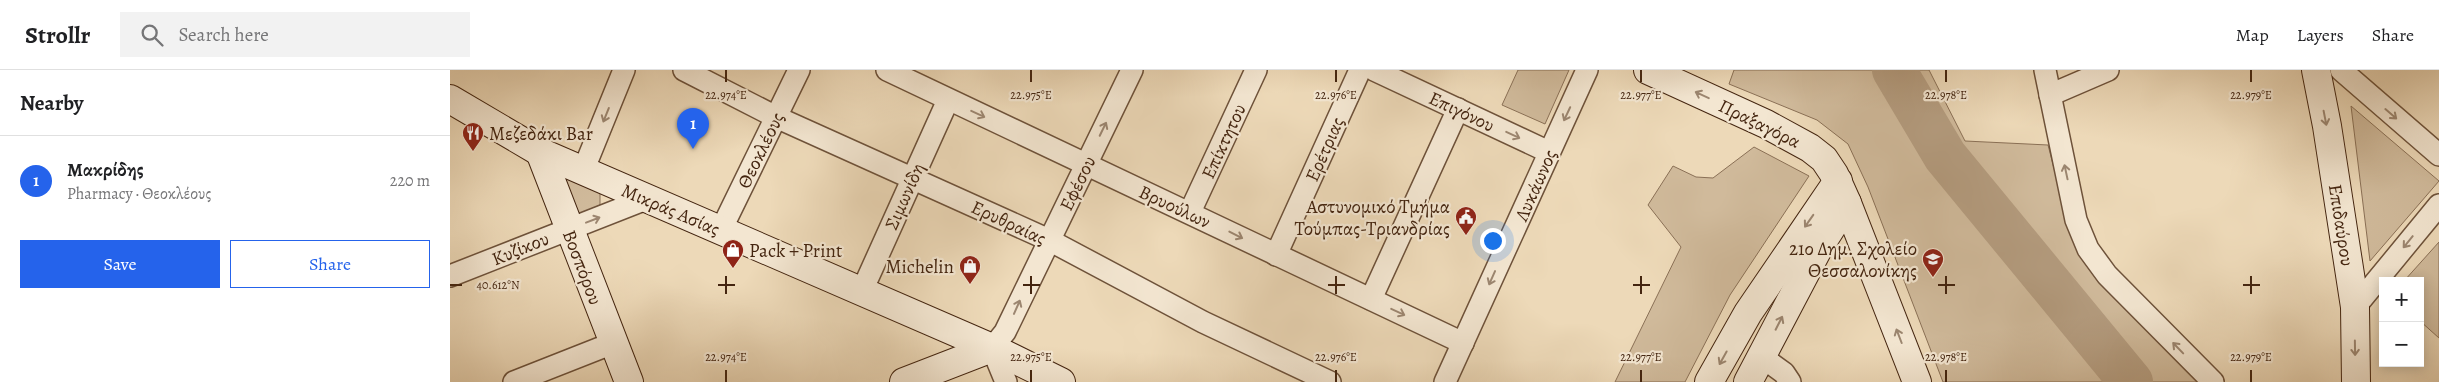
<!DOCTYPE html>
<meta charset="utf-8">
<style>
:root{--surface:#fff;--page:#f2f2f2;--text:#202124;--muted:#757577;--line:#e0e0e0;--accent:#2563eb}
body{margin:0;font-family:Alegreya,serif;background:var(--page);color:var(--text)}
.controls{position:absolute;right:15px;bottom:15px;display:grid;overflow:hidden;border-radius:0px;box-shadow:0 2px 12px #0003}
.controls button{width:45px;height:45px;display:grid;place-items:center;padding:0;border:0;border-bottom:1px solid var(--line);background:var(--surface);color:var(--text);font:25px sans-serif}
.you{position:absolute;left:1042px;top:170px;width:18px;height:18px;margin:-12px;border:4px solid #fff;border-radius:50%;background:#1a73e8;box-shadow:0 0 0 8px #1a73e833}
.badge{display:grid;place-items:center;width:32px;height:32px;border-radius:50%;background:var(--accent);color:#fff;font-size:16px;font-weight:700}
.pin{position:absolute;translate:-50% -41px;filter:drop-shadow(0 1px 2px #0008)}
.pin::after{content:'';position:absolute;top:26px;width:18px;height:15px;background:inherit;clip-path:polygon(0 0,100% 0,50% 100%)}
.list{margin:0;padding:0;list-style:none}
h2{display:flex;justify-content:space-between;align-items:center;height:65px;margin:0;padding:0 20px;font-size:21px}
h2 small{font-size:16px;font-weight:400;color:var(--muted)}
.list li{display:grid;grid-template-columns:32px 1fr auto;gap:15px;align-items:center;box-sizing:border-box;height:90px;padding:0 20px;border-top:1px solid var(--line)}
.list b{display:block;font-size:19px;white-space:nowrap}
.list p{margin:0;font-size:16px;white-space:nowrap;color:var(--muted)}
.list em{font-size:16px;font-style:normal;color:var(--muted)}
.actions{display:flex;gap:10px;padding:15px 20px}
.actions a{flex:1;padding:11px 0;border:1px solid var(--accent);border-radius:0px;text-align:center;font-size:18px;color:var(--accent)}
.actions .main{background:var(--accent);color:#fff}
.icon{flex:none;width:28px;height:28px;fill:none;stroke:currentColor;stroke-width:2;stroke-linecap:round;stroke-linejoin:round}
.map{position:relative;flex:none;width:1989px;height:312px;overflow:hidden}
header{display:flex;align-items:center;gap:30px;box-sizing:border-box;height:70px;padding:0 25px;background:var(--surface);border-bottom:1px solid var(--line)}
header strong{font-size:24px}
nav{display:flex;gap:28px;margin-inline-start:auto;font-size:18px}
.search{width:350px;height:45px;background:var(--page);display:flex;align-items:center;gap:12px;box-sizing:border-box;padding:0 18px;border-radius:0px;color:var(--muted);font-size:19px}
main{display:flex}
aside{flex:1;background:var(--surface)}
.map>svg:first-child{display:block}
</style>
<header>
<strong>Strollr</strong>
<div class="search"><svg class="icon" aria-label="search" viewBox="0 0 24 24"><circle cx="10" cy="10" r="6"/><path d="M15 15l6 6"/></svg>Search here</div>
<nav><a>Map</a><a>Layers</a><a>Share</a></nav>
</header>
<main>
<aside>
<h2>Nearby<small></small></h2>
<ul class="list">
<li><span class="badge">1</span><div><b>Μακρίδης</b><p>Pharmacy · Θεοκλέους</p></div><em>220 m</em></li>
</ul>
<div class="actions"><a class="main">Save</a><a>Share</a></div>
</aside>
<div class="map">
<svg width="1989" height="312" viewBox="0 0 1989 312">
<rect width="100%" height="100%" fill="#edd9b8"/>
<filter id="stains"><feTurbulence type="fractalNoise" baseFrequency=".004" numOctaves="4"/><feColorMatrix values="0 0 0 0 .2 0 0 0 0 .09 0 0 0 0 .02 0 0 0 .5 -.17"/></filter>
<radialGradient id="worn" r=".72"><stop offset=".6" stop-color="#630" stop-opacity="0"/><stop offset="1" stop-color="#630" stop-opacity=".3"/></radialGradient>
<g fill="#d0ba9b" stroke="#8a7056">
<path d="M1068,0H1119L1095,54L1052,35Z"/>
<path d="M1284,0H1479L1515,71L1598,75L1620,160L1749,312H1493L1418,117L1398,74L1367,50L1279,14Z"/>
<path d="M1901,36L1989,111L1920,191Z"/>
<path d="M1304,77L1359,106L1280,225L1235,312H1165L1231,177L1198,135L1223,96L1246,107L1263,108Z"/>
<path d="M121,104L150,120V135L124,147L114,114Z"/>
<path d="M1989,172V268L1970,251V211H1954Z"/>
</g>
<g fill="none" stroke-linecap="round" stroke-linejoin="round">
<path stroke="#b49c7f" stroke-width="44" d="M1444,0L1495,86L1681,312"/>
<g stroke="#6e523a" stroke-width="24">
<g id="street">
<path d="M234,0L326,47L599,170L753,252L880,312"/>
<path d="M437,0L1013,273"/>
<path d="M924,0L1099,82"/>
<path d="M1595,0L1626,150L1638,179L1657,205L1763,312"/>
<path d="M1891,0L1989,85"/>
<path d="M1600,25L1658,0"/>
<path d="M133,101L174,0"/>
<path d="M740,142L806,0"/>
<path d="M271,160L349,0"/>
<path d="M826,185L910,0"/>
<path d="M0,206L196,129"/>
<path d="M411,223L498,30"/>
<path d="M921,229L1008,39"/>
<path d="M1905,237L1989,135"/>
<path d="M1312,287L1334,303L1340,312"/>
<path d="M64,312L163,273"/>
<path d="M556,312L542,278L555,262L682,0"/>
<path d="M995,312L1137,0"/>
</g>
</g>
<g stroke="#442510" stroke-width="30">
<g id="secondary">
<path d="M1198,0L1316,54L1360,78L1374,89L1384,104L1397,133L1467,312"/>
<path d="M1866,0L1877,56L1905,237L1906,312"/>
<path d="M0,29L90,82L542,278L611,312"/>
<path d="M90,82L179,312"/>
<path d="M454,312L542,278"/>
<path d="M1259,312L1298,243L1388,111"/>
<path d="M1298,312L1369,177L1397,133"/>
</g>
</g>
<use href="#street" stroke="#f3e6d1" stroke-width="21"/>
<use href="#secondary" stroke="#f3e6d1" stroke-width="28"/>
</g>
<defs><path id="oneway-shaft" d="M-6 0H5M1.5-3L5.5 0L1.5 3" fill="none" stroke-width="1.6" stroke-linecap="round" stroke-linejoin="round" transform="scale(1.25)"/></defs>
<g stroke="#9c8670">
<use href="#oneway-shaft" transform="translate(1252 25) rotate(-155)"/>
<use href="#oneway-shaft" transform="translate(528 44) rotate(25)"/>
<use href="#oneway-shaft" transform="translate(1117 44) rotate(115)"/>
<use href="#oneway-shaft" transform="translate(1941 44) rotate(41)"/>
<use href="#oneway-shaft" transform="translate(156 45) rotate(112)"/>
<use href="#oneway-shaft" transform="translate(1875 48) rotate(79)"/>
<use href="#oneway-shaft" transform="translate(653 59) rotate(-64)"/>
<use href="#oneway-shaft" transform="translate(1063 65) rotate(25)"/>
<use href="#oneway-shaft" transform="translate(1616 102) rotate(-102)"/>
<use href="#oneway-shaft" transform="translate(143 150) rotate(-21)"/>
<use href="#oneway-shaft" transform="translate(1359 151) rotate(125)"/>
<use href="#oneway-shaft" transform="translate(786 165) rotate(27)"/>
<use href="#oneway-shaft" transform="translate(1958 172) rotate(129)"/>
<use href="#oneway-shaft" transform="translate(1042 208) rotate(114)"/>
<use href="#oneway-shaft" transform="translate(567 237) rotate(-66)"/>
<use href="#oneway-shaft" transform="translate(948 242) rotate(25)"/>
<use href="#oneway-shaft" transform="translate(1329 253) rotate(-63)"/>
<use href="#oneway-shaft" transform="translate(1449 266) rotate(-111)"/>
<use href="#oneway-shaft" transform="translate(1728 278) rotate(-134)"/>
<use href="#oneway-shaft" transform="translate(1905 278) rotate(89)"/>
<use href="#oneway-shaft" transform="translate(1273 288) rotate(119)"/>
</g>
<path fill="none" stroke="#442510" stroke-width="2" d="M276,0V12M581,0V12M886,0V12M1191,0V12M1496,0V12M1801,0V12M276,206V224M581,206V224M886,206V224M1191,206V224M1496,206V224M1801,206V224M0,215H12M268,215H285M573,215H590M878,215H895M1183,215H1200M1488,215H1505M1793,215H1810M276,300V312M581,300V312M886,300V312M1191,300V312M1496,300V312M1801,300V312"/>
<defs>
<g id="restaurant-pin" transform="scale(1.125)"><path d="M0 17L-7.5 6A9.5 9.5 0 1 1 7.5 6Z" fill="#8f2418" stroke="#f3e6d1"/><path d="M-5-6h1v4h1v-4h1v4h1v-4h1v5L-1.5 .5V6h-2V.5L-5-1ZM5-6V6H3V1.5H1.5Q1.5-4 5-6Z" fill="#fff"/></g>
<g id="civic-pin" transform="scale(1.125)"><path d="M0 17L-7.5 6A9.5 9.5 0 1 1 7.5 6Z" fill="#8f2418" stroke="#f3e6d1"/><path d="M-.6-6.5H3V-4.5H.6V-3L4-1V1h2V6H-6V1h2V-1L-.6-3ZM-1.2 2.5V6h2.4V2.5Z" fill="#fff"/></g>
<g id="shop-pin" transform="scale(1.125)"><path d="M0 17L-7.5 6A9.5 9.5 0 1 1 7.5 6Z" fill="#8f2418" stroke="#f3e6d1"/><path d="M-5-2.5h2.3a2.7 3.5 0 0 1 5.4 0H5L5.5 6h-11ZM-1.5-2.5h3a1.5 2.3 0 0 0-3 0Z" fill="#fff"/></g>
<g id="school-pin" transform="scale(1.125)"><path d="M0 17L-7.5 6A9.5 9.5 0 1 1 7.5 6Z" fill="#8f2418" stroke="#f3e6d1"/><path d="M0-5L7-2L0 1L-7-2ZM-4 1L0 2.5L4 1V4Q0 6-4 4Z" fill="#fff"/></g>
</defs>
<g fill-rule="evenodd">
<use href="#restaurant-pin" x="23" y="63"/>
<use href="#civic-pin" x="1016" y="147"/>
<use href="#shop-pin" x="283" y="180"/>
<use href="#school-pin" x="1483" y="189"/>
<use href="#shop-pin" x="520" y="196"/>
</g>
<g text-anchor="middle" stroke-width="4.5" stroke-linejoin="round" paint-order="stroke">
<g font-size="19" fill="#442510" stroke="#f3e6d1">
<text transform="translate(1012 41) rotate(25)" y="7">Επιγόνου</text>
<text transform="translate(1310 53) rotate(26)" y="7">Πραξαγόρα</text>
<text transform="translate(773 71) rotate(-65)" y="7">Επίκτητου</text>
<text transform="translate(874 79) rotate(-66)" y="7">Ερέτριας</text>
<text transform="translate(310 80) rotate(-64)" y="7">Θεοκλέους</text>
<text transform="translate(627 113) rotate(-64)" y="7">Εφέσου</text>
<text transform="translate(1085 115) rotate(-66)" y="7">Λυκάωνος</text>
<text transform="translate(454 126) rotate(-66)" y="7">Σιμωνίδη</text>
<text transform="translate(725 136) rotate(25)" y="7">Βρυούλων</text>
<text transform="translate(221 139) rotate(23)" y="7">Μικράς Ασίας</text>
<text transform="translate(559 152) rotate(25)" y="7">Ερυθραίας</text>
<text transform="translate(1892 155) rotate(81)" y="7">Επιδαύρου</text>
<text transform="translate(70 178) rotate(-22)" y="7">Κυζίκου</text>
<text transform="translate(133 197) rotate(69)" y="7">Βοσπόρου</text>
</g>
<g font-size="19" fill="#442510" stroke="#f3e6d1" text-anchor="end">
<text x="39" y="70" text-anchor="start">Μεζεδάκι Bar</text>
<text x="1000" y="143">Αστυνομικό Τμήμα<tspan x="1000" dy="22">Τούμπας-Τριανδρίας</tspan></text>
<text x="1467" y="185">21ο Δημ. Σχολείο<tspan x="1467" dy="22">Θεσσαλονίκης</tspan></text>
<text x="299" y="187" text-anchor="start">Pack + Print</text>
<text x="504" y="203">Michelin</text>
</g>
</g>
<g font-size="12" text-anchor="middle" fill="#442510" stroke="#f3e6d1" stroke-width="4.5" stroke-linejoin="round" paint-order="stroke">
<text x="276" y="29">22.974°E</text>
<text x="581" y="29">22.975°E</text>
<text x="886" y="29">22.976°E</text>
<text x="1191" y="29">22.977°E</text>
<text x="1496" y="29">22.978°E</text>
<text x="1801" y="29">22.979°E</text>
<text x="48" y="219">40.612°N</text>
<text x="276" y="291">22.974°E</text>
<text x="581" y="291">22.975°E</text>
<text x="886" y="291">22.976°E</text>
<text x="1191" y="291">22.977°E</text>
<text x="1496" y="291">22.978°E</text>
<text x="1801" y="291">22.979°E</text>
</g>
<rect width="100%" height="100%" filter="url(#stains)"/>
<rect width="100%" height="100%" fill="url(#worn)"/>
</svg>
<div class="controls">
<button>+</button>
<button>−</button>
</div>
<div class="you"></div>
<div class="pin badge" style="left:243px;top:79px">1</div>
</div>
</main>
